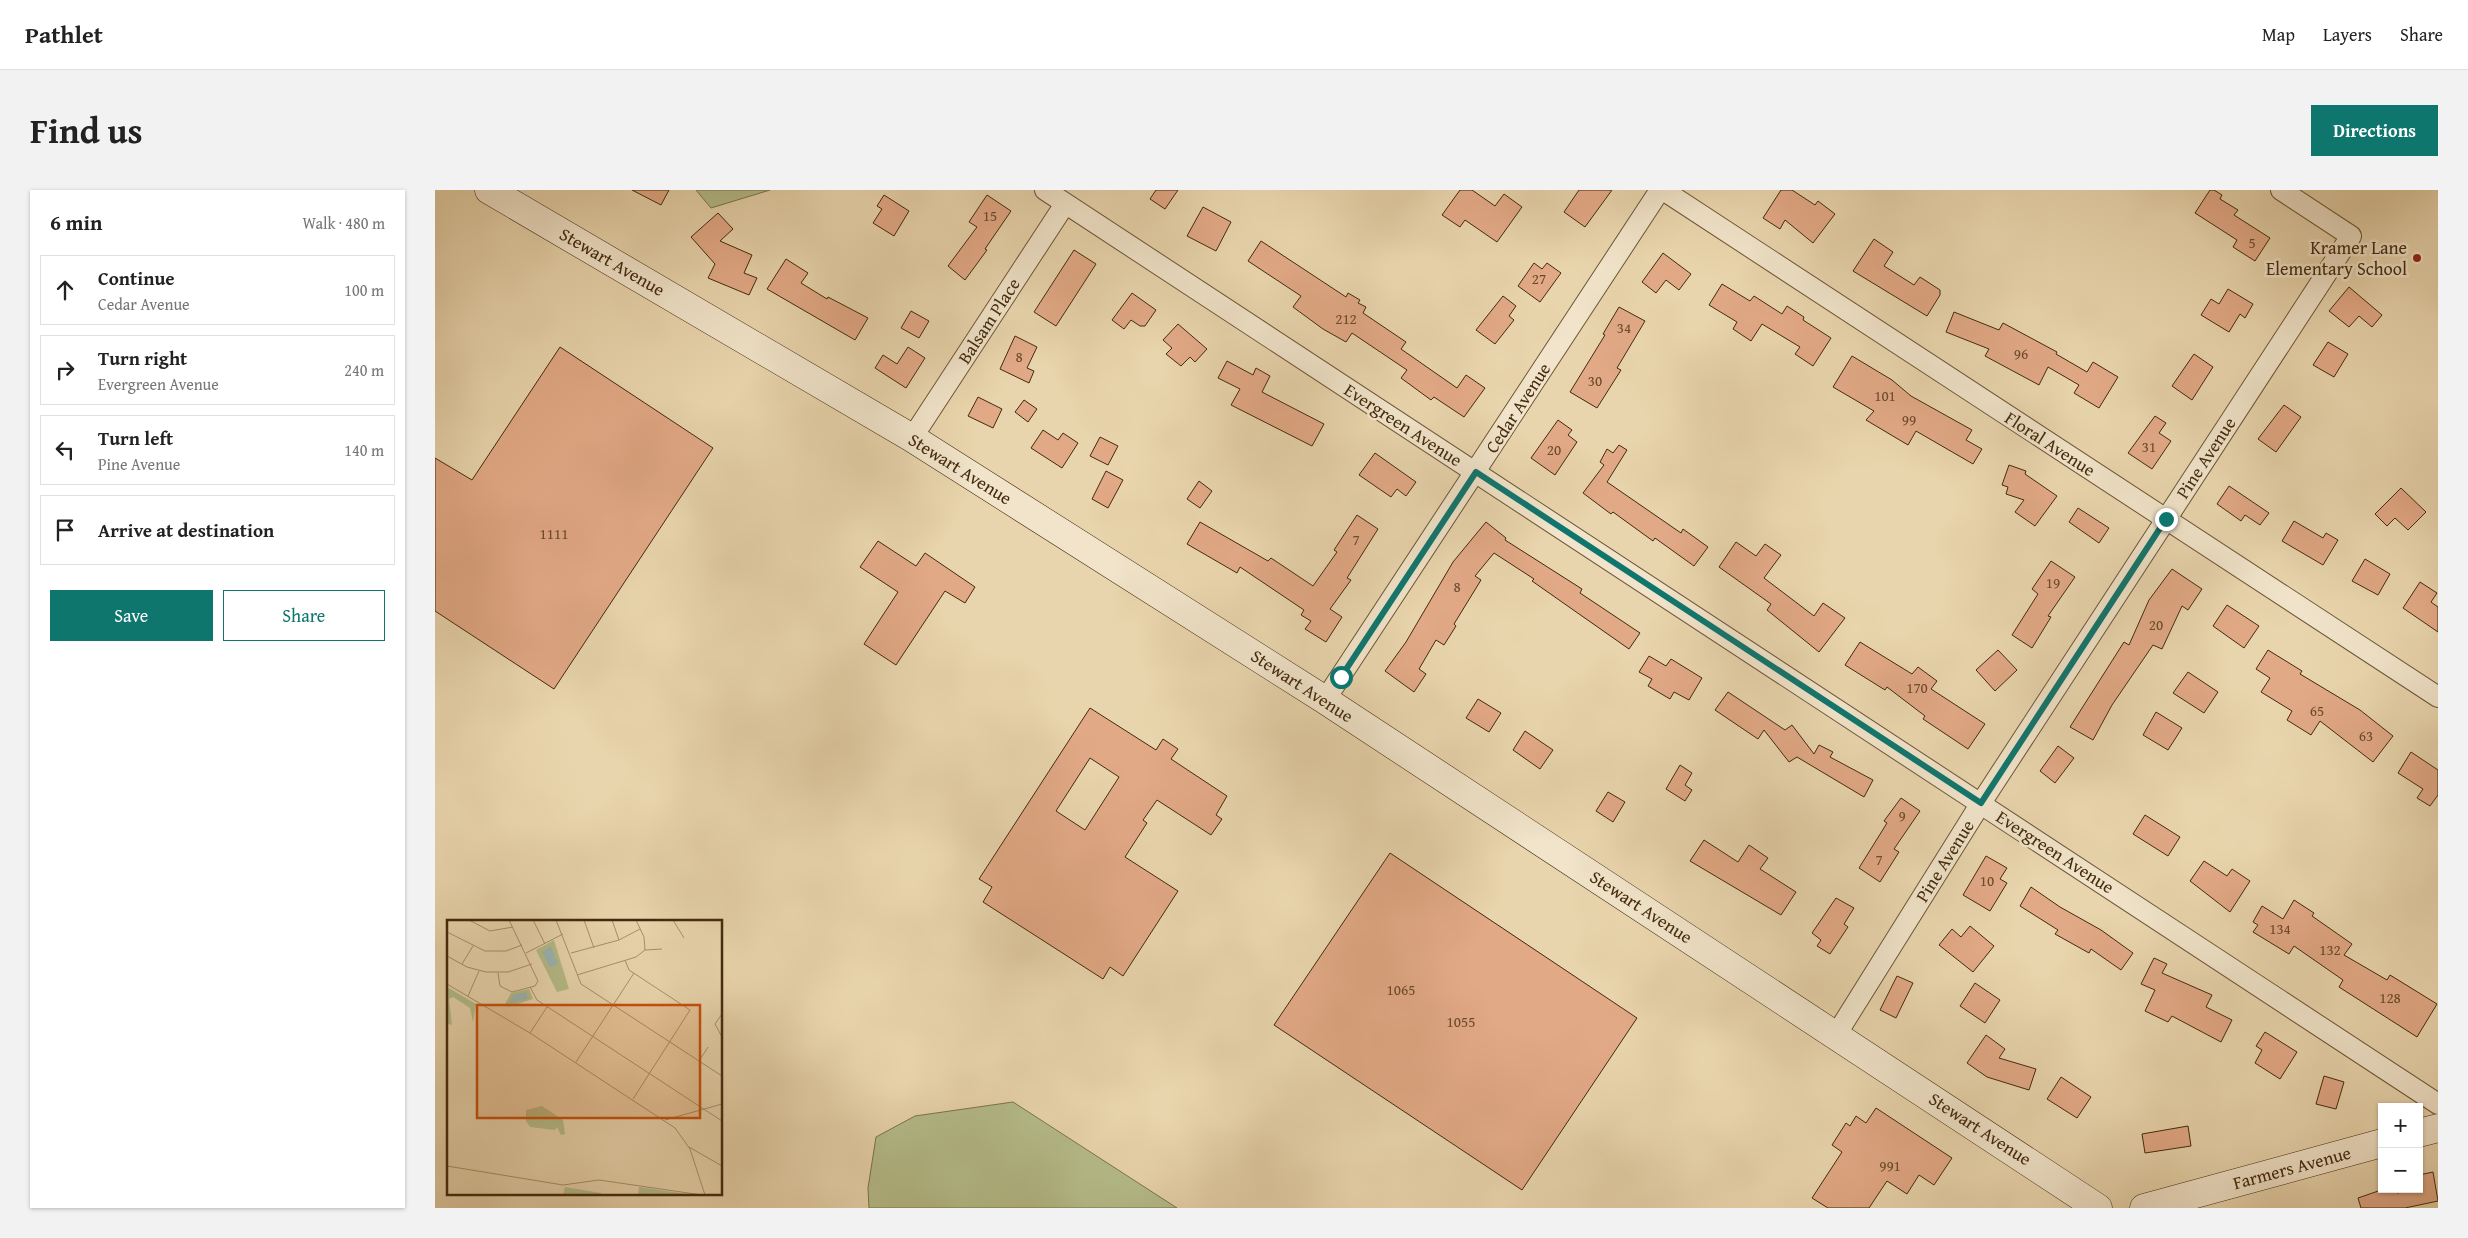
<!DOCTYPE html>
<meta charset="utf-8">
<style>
:root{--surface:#fff;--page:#f2f2f2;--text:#222;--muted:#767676;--line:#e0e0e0;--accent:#0f766e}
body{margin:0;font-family:"Gentium Book Plus",serif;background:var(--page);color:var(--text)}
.controls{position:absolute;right:15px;bottom:15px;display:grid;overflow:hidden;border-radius:0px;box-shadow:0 1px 4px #0004}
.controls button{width:45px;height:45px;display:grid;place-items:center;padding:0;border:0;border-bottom:1px solid var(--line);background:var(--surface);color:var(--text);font:25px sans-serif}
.stop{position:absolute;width:15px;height:15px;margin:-11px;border:4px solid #0f766e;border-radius:50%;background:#fff}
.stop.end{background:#0f766e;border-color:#fff;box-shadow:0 1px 5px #0008}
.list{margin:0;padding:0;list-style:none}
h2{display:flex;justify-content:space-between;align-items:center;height:65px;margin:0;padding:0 20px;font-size:21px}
h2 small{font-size:16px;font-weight:400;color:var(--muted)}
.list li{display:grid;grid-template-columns:32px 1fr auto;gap:15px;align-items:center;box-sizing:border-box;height:70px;margin:0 10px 10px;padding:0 10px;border:1px solid var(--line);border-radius:0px}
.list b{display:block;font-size:19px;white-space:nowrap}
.list p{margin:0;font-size:16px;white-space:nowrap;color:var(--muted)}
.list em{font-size:16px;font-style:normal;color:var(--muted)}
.actions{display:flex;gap:10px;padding:15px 20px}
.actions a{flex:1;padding:11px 0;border:1px solid var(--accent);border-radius:0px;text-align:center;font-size:18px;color:var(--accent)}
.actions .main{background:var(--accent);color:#fff}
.icon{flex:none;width:28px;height:28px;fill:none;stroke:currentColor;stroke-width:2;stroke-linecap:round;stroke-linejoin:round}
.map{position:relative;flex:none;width:2003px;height:1018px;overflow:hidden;border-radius:0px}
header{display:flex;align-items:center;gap:30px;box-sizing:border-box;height:70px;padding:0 25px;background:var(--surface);border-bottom:1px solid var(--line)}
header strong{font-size:24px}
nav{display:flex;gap:28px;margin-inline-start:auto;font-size:18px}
.intro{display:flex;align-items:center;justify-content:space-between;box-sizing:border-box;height:120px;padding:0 30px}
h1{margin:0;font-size:35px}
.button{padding:12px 22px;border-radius:0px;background:var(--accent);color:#fff;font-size:18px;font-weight:700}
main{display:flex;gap:30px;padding:0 30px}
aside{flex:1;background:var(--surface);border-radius:0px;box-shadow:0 1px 4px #0004}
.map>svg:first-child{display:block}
</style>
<header>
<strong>Pathlet</strong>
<nav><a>Map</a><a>Layers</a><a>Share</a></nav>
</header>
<div class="intro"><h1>Find us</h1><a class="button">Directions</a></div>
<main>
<aside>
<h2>6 min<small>Walk · 480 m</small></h2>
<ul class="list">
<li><svg class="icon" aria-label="ahead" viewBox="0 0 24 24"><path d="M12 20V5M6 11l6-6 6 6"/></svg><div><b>Continue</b><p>Cedar Avenue</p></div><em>100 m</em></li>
<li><svg class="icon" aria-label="right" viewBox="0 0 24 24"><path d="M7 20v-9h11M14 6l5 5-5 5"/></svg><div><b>Turn right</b><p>Evergreen Avenue</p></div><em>240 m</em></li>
<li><svg class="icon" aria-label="left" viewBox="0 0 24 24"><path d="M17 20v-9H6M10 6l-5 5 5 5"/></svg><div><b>Turn left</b><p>Pine Avenue</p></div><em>140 m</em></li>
<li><svg class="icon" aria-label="arrive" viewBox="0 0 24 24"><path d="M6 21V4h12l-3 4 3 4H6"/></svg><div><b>Arrive at destination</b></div></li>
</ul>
<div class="actions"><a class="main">Save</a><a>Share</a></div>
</aside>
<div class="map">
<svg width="2003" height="1018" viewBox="0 0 2003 1018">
<rect width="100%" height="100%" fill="#e9d5ad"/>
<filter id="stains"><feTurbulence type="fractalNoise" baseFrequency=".004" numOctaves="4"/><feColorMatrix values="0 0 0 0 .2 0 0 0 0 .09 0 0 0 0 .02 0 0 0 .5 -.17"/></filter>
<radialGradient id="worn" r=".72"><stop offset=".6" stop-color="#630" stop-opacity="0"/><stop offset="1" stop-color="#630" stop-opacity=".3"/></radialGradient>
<g fill="#b5bd8a" stroke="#7c744c">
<path d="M261,0H335L276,18Z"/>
<path d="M578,912L742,1018H434L433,998L441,947L480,926Z"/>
</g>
<g fill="#e2a986" stroke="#432a0e" fill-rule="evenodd">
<path d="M197,0H234L226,15Z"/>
<path d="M721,0H743L730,19L715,9Z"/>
<path d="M1025,0H1037L1060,16L1069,4L1087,17L1062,52L1030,30L1025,37L1007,25Z"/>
<path d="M1144,0H1177L1150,37L1129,22Z"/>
<path d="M1346,0H1357L1380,15L1383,11L1400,24L1378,53L1350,30L1345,39L1328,28Z"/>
<path d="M1775,0H1779L1787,5L1785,9L1803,20L1799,25L1835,48L1820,71L1798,57L1802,50L1760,23Z"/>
<path d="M449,5L474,21L459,46L438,33L447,19L442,16Z"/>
<path d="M552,5L576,21L550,59L552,60L530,90L513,76L542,37L534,32Z"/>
<path d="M768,17L796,32L781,61L752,46Z"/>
<path d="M283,23L298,39L285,51L317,65L309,83L322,88L314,105L273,88L280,74L256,47Z"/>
<path d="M1439,49L1458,62L1449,76L1479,95L1485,87L1505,100V105L1492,126L1418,81Z"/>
<path d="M826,51L911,107L913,103L925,110L923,113L931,117L928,123L971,152L966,159L1022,198L1031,185L1050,198L1029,227L999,207L996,210L966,188L972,180L917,143L911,152L888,139L858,117L866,106L813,71Z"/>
<path d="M639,60L661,74L621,136L599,122Z"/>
<path d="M1228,63L1256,84L1244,100L1231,90L1221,103L1207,92Z"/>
<path d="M351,69L373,83L366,93L392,109L393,107L433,128L420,150L332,99Z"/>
<path d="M1099,73L1107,79L1112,73L1126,83L1105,112L1083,96Z"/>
<path d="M1287,94L1315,111L1319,106L1347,124L1352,116L1369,127L1368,130L1396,148L1378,176L1360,164L1365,157L1327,134L1316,151L1298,139L1302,132L1274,115Z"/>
<path d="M1914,97L1947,125L1937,137L1924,126L1914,137L1894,121Z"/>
<path d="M1793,99L1818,114L1810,128L1805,124L1794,142L1766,125L1776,109L1784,114Z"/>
<path d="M697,103L721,120L710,136H705L696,130L689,139L677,130Z"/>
<path d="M1068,106L1081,116L1074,126L1079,130L1060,154L1041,140Z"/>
<path d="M1184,117L1210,131L1182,178L1186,180L1162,218L1135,202L1170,145L1168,144Z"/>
<path d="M476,121L494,131L484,148L466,138Z"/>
<path d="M1519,122L1564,140L1568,133L1622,162L1621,164L1652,182L1658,172L1683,187L1664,218L1639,203L1644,195L1613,177L1604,195L1550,166L1554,159L1511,142Z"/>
<path d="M743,134L772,159L760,172L755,167L746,176L731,164L737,158L728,150Z"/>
<path d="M580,146L602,157L592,178L599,181L594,193L565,179Z"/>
<path d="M1893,152L1913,164L1899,187L1878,175Z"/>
<path d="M125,157L278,258L119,499L0,421V268L37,290Z"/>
<path d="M473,157L490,168L471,198L440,178L448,165L462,174Z"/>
<path d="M1759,164L1778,177L1757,210L1737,196Z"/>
<path d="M1417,166L1457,190L1476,206L1537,240L1531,250L1547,259L1538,274L1481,241L1473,255L1431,230L1439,221L1398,197Z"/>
<path d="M792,171L818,185L821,178L835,186L827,202L889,234L877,256L796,215L805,199L783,188Z"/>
<path d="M543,207L567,219L558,238L533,226Z"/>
<path d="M589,210L602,219L593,232L580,222Z"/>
<path d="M1849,215L1866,227L1841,262L1823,249Z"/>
<path d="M1720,226L1731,233L1724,243L1736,251L1717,279L1693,263Z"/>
<path d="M1123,230L1137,240L1133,245L1142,252L1120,285L1096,268Z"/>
<path d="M608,240L623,250L628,243L643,253L627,278L596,258Z"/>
<path d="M665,247L683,256L673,275L655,266Z"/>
<path d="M1184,255L1192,260L1172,292L1246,343L1248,339L1273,357L1259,376L1220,348L1218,351L1178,322L1176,324L1148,303L1169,275L1165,272L1172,259L1178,263Z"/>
<path d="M940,263L981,292L971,306L962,299L956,307L924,285Z"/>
<path d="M1574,275L1591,281L1590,284L1622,306L1600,336L1580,322L1589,310L1571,304L1573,297L1567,295Z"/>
<path d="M671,281L688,290L673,318L657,309Z"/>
<path d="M764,291L777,301L765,318L752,309Z"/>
<path d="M1794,296L1834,323L1825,335L1810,325L1806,331L1782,314Z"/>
<path d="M1966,298L1991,322L1973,340L1960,328L1952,336L1940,324Z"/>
<path d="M1643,318L1674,338L1664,353L1634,332Z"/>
<path d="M922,325L943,339L912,388L916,390L895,419L907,427L891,452L870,439L876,431L866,425L869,420L805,377L802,383L752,354L765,332L833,371L836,368L878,396L902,362L899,360Z"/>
<path d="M1859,331L1888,348L1891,343L1903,350L1888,375L1847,351Z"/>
<path d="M1051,332L1071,348L1070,350L1147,399L1145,403L1205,443L1194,459L1097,391L1099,389L1059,363L1040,386L1046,390L1019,434L1021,436L1009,455L1001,450L984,479L991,484L979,502L950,481L971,452L1018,372Z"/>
<path d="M443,351L481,376L490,363L540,397L530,413L510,401L461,475L429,454L463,402L425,377Z"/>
<path d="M1301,352L1321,366L1330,354L1346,365L1329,388L1379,426L1388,413L1410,428L1384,462L1332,420L1336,414L1284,377Z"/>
<path d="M1930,369L1955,384L1943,405L1917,391Z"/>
<path d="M1616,371L1640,387L1613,426L1616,427L1597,458L1577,445L1603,404L1597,399Z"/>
<path d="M1737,379L1767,399L1753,420L1747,416L1727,459L1718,455L1677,515L1658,550L1635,537L1689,452L1694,455L1714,410Z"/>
<path d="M1985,392L2002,403L1996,412L2003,417V442L1968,418Z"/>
<path d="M1792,415L1824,436L1809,458L1778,436Z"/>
<path d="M1425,452L1477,484L1483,477L1502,491L1496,499L1550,534L1533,559L1488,529L1490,526L1452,497L1450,500L1410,475Z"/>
<path d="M1563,460L1582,480L1560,501L1541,480Z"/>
<path d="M1833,460L1867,481L1865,484L1925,520L1958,546L1938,572L1885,531L1876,545L1852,530L1857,521L1826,502L1835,488L1821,479Z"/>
<path d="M1214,466L1231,476L1236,469L1267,488L1254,510L1239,502L1235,509L1213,496L1217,489L1204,482Z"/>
<path d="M1753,482L1783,502L1769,523L1738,503Z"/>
<path d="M1293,502L1350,540L1357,535L1379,564L1384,555L1398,562L1395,567L1438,590L1429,607L1362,567L1354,572L1329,540L1323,549L1280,520Z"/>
<path d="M1043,509L1066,523L1054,542L1031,528Z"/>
<path d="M655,518L721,560L728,549L743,559L736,569L792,606L781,625L787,629L776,645L722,610L708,630L712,633L690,667L743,701L688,786L675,777L668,789L548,712L557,697L544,689ZM655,568L684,587L650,640L621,621Z"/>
<path d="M1721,522L1747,538L1733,560L1708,545Z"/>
<path d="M1090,541L1118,560L1105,579L1078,560Z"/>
<path d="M1623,556L1639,568L1620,593L1605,581Z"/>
<path d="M1976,562L2003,580V605L1995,616L1982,608L1988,599L1963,583Z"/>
<path d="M1245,575L1257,583L1250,595L1257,600L1250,611L1231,599Z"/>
<path d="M1173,602L1190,612L1178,632L1161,621Z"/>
<path d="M1466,608L1485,621L1459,659L1464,662L1445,692L1424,678L1452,633L1449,631Z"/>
<path d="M1710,625L1745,647L1733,666L1698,644Z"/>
<path d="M1269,650L1303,672L1314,655L1333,668L1325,679L1361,702L1346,725L1255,671Z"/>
<path d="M955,663L1202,828L1087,1000L839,835Z"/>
<path d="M1551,666L1572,678L1565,689L1572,693L1555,721L1528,705Z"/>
<path d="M1769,671L1792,686L1797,679L1815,691L1795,722L1755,691Z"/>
<path d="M1596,697L1625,717L1666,740L1698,763L1686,780L1656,759L1654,763L1620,744L1623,740L1585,716Z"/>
<path d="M1401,708L1419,718L1409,734L1413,737L1395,764L1382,756L1386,750L1377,743Z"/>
<path d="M1859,710L1879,723L1877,726L1917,754L1909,765L1952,790L1955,785L2002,814L1982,847L1904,797L1908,790L1859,756L1854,764L1818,742L1823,735L1818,732L1827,716L1848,729Z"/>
<path d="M1535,736L1559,756L1538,782L1504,755L1517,739L1526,747Z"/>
<path d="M1719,768L1732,774L1727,783L1777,805L1771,817L1797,830L1786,852L1737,826L1733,832L1710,821L1720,800L1706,794Z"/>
<path d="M1462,786L1478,793L1461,828L1445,820Z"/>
<path d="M1540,793L1565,810L1550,833L1525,816Z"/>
<path d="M1830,842L1862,862L1845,889L1820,873L1827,860L1821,856Z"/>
<path d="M1551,845L1570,859L1564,868L1601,879L1594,900L1552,887L1532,873Z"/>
<path d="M1889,886L1909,892L1901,919L1881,914Z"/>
<path d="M1626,887L1656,907L1642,928L1612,909Z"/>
<path d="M1441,918L1517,968L1499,995L1484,985L1472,1004L1452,991L1434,1018H1393L1377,1008L1407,962L1397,955L1411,933L1415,936L1421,926L1431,933Z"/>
<path d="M1753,936L1756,956L1710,963L1707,944Z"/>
<path d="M1998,982L2003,1011L1970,1018H1926L1923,1008L1949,999H1961L1962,1003L1984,999V985Z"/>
</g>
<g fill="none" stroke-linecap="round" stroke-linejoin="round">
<g stroke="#6c5536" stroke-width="22">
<g id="street">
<path d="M610,0L2003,914"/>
<path d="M1228,0L2003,507"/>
<path d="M477,248L630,14"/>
<path d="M890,510L1225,0"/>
<path d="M1401,845L1546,613L1916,46L1846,0"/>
</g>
</g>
<g stroke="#432a0e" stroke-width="29">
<g id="secondary">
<path d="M54,0L477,248L559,300L890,510L1663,1018"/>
<path d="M1984,943L2003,938"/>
<path d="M1709,1018L1947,953"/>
</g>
</g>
<use href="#street" stroke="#f1e4ca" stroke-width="20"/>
<use href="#secondary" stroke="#f1e4ca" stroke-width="28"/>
</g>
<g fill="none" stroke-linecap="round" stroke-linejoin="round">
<path stroke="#0f766e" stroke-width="6" d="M906,487L1041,282L1546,613L1731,329"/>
</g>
<circle fill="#8f2418" stroke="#f1e4ca" stroke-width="2" cx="1982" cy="68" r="5"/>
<g text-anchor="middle" stroke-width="5" stroke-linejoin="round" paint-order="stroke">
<g font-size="15" fill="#6b4a2c">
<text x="555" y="31">15</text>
<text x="1817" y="58">5</text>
<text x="1104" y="94">27</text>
<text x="911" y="134">212</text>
<text x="1189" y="143">34</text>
<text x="1586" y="169">96</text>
<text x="584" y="172">8</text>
<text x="1160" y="196">30</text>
<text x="1450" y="211">101</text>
<text x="1474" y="235">99</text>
<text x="1714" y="262">31</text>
<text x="1119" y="265">20</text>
<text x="119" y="349">1111</text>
<text x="921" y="355">7</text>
<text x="1618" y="398">19</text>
<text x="1022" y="402">8</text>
<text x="1721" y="440">20</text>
<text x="1482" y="503">170</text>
<text x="1882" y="526">65</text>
<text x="1931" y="551">63</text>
<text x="1467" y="631">9</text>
<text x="1444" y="675">7</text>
<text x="1552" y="696">10</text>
<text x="1845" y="744">134</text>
<text x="1895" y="765">132</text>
<text x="966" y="805">1065</text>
<text x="1955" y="813">128</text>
<text x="1026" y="837">1055</text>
<text x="1455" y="981">991</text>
</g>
<g font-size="18" fill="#432a0e" stroke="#f1e4ca" text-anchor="end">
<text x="1972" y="64">Kramer Lane<tspan x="1972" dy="21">Elementary School</tspan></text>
</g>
<g font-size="18" fill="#432a0e" stroke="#f1e4ca">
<text transform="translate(177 72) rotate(30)" y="6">Stewart Avenue</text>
<text transform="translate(554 131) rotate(-57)" y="6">Balsam Place</text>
<text transform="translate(1083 218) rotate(-57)" y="6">Cedar Avenue</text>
<text transform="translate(968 235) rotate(33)" y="6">Evergreen Avenue</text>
<text transform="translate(1615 254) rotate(33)" y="6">Floral Avenue</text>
<text transform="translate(1771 268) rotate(-57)" y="6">Pine Avenue</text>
<text transform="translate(525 279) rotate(32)" y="6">Stewart Avenue</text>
<text transform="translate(867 496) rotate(33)" y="6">Stewart Avenue</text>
<text transform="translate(1620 662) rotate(33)" y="6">Evergreen Avenue</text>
<text transform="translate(1510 671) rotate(-58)" y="6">Pine Avenue</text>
<text transform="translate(1206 717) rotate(33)" y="6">Stewart Avenue</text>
<text transform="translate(1545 939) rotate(33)" y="6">Stewart Avenue</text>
<text transform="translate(1857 978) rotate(-15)" y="6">Farmers Avenue</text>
</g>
</g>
<g transform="translate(12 730)">
<rect width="275" height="275" fill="#e9d5ad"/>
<path d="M107,20L122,69L110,72L89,30ZM0,67L29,84L26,102L23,88L6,77L2,79L5,105L1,104ZM82,69L86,79L61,87L58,84L64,73ZM95,186L116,200L118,214L114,215L110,207L108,210L83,207L79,201V190ZM118,267L154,273V275H116ZM192,267L248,275H191Z" fill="#b5bd8a"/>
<path d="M104,26L111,44L103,47L95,32ZM79,72L81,79L62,83L67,75Z" fill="#9cb6b5"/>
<path fill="none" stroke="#a7916d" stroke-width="1" d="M22,0L43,11L66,7M86,0L98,24M109,0L134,64L275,156M137,0L147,28M165,0L172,20M189,0L197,17L198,30M226,0L237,18M0,12L38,31H59L75,25M79,33L116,14M124,33L172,20L193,9M0,36L20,47L39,52H61L85,44M178,40L182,50L243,90L186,179M15,44L26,26M51,53L53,66L65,72L88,66L91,61L62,0M130,55L189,37L198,30L215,29M0,64L83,113L228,208L243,229L258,275M83,67L90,80L275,201M21,76L32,51M275,94L268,104L275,117M83,113L100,87M252,141L261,127M129,142L187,53M218,200L275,184M242,227L275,246M0,246L116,265L152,260L255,275"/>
<path fill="#c7500c" fill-opacity="0.15" stroke="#c7500c" stroke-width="2.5" d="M30,85H253V198H30Z"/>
<rect width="275" height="275" fill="none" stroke="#432a0e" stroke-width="2.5"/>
</g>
<rect width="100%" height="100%" filter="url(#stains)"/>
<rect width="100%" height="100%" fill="url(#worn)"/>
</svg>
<div class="controls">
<button>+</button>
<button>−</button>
</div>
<div class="stop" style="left:906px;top:487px"></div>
<div class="stop end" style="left:1731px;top:329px"></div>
</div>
</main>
